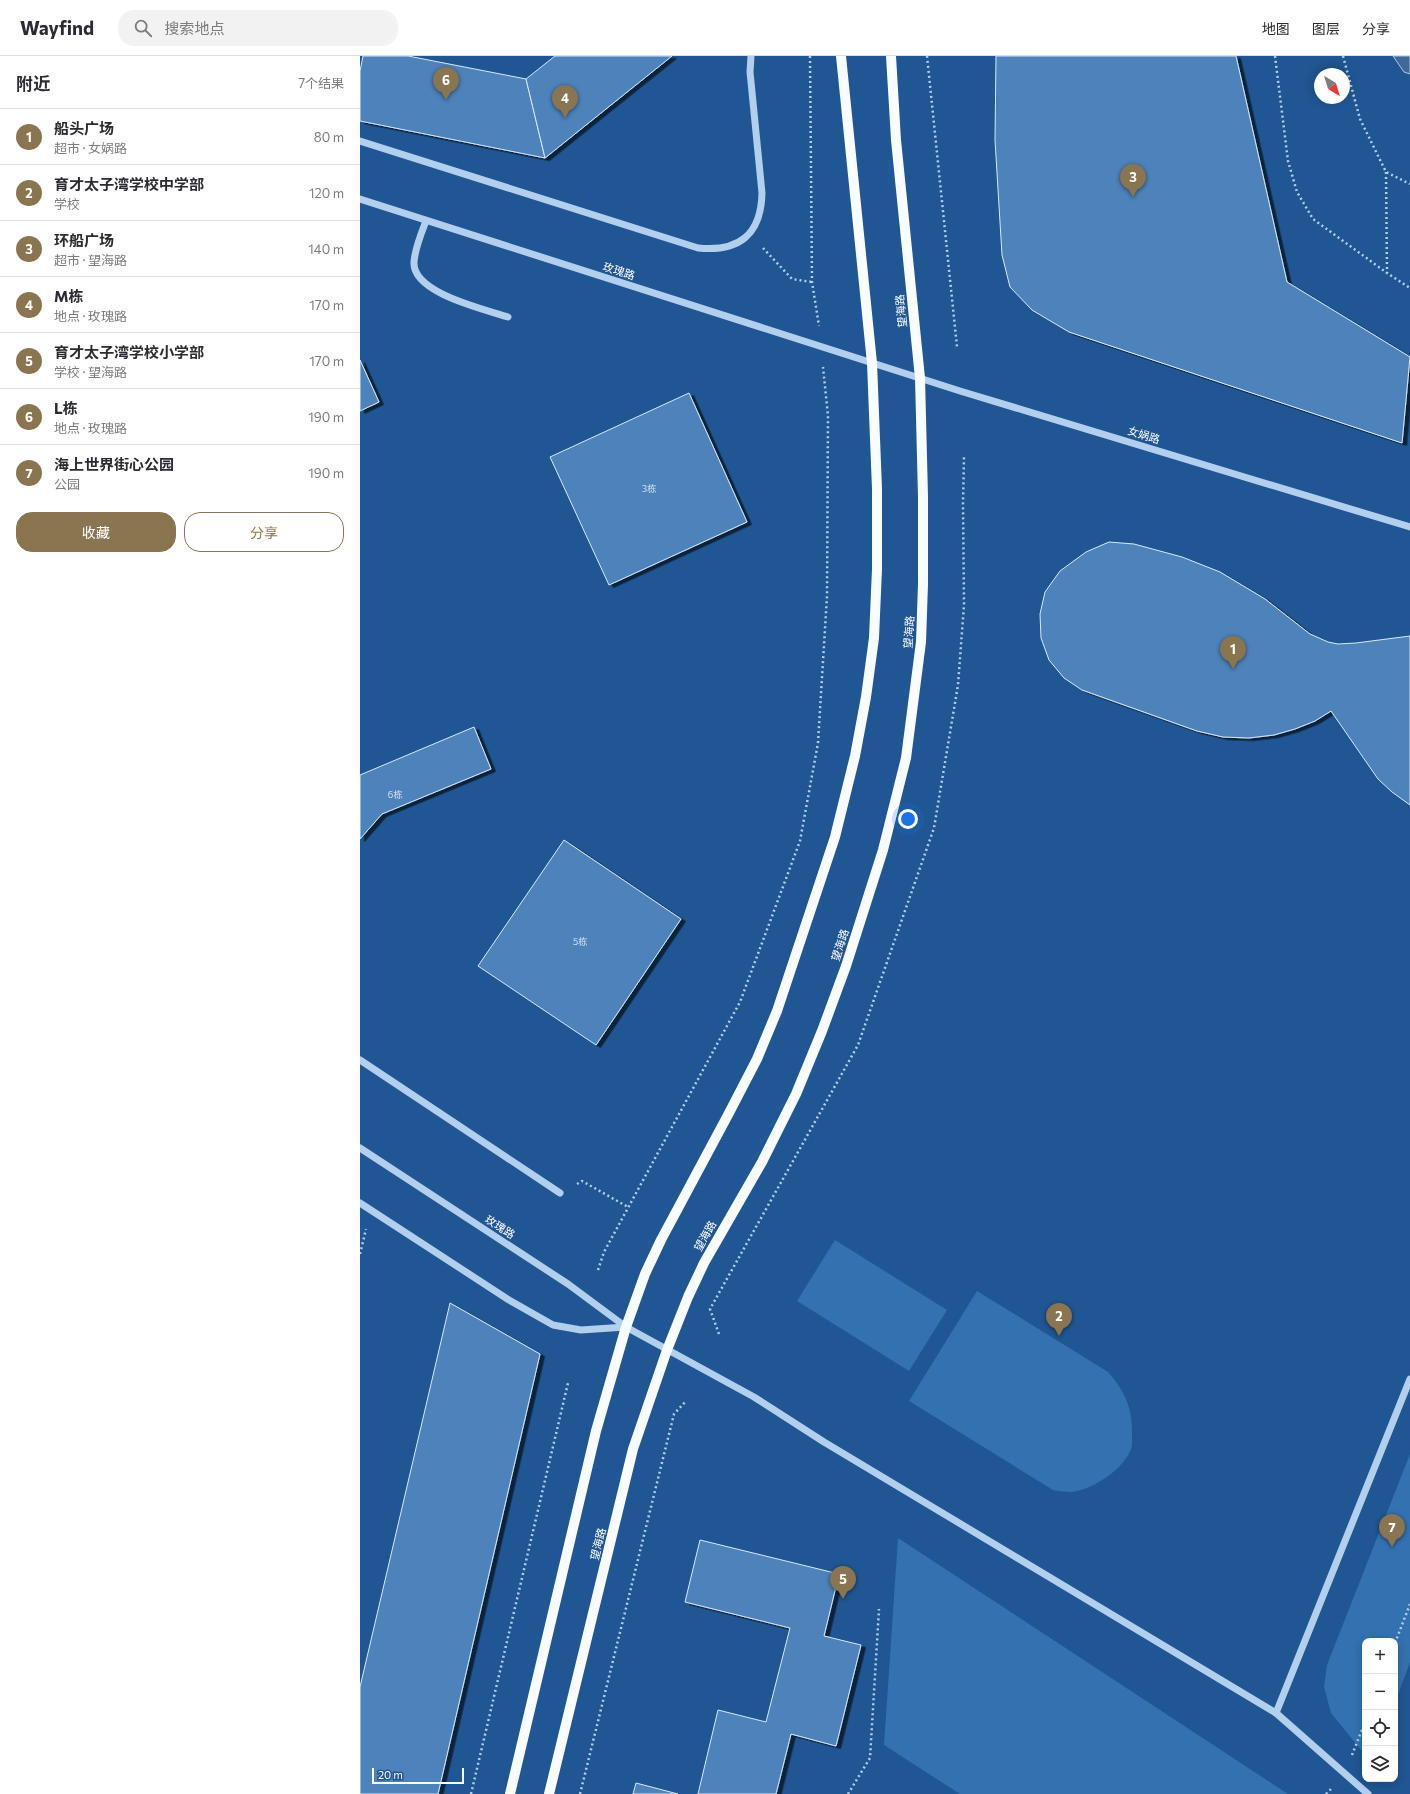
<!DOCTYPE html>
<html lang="zh">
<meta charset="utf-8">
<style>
:root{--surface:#fff;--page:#f2f2f3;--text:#2b2b33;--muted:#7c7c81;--line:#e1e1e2;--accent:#897550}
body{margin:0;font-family:Commissioner,"Noto Sans SC",sans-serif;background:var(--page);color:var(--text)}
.controls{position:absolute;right:12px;bottom:12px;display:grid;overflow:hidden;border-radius:8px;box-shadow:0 2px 10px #0003}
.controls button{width:36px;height:36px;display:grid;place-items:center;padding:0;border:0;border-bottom:1px solid var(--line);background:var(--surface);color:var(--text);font:20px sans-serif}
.compass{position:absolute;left:954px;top:12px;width:36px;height:36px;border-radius:50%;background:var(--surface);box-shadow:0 2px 10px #0003;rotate:142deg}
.scale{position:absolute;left:12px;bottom:10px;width:92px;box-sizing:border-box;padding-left:4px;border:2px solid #fff;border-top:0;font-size:11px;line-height:14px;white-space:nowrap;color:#fff;-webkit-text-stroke:3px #205693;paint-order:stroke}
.you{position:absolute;left:548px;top:763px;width:14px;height:14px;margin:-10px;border:3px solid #fff;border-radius:50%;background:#1a73e8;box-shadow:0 0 0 6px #1a73e833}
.badge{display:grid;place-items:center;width:26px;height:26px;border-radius:50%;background:var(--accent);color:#fff;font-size:13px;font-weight:700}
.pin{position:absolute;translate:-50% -33px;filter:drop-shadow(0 1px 2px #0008)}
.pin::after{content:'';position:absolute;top:21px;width:14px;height:12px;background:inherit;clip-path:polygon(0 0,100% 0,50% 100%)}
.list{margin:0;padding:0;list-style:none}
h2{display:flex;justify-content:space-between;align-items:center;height:52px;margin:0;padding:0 16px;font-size:17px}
h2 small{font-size:13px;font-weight:400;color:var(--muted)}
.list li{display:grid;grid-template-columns:26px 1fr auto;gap:12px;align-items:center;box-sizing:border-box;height:56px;padding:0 16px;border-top:1px solid var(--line)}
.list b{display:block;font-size:15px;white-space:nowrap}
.list p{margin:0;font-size:13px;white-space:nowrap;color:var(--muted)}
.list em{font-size:13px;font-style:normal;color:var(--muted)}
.actions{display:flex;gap:8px;padding:12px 16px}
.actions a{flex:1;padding:9px 0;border:1px solid var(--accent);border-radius:16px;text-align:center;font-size:14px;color:var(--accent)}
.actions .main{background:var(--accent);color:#fff}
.icon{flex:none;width:22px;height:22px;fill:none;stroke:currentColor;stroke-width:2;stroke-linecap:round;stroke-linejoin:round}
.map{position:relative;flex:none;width:1050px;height:1738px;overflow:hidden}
header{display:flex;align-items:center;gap:24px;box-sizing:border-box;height:56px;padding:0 20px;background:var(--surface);border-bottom:1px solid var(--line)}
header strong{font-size:19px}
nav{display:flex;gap:22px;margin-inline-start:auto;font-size:14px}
.search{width:280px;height:36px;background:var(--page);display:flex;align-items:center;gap:10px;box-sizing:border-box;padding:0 14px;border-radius:16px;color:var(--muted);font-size:15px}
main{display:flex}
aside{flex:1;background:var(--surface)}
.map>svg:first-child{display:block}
</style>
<header>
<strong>Wayfind</strong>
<div class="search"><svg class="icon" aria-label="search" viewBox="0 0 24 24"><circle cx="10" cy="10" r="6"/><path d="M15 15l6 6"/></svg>搜索地点</div>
<nav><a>地图</a><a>图层</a><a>分享</a></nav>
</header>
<main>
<aside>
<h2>附近<small>7个结果</small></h2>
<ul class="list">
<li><span class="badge">1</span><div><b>船头广场</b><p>超市 · 女娲路</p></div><em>80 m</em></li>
<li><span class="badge">2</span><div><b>育才太子湾学校中学部</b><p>学校</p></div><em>120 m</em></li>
<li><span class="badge">3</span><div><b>环船广场</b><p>超市 · 望海路</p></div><em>140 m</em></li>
<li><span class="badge">4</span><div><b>M栋</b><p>地点 · 玫瑰路</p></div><em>170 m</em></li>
<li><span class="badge">5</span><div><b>育才太子湾学校小学部</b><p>学校 · 望海路</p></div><em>170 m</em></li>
<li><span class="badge">6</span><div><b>L栋</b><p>地点 · 玫瑰路</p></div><em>190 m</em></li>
<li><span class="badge">7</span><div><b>海上世界街心公园</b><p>公园</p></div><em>190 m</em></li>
</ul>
<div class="actions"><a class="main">收藏</a><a>分享</a></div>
</aside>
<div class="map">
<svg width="1050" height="1738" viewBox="0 0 1050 1738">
<defs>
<filter id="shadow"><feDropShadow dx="4.5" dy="2.5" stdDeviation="0" flood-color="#0009"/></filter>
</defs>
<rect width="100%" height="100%" fill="#205693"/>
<g fill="#3471b0">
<path d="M475,1184L587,1254L549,1315L437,1245Z"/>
<path d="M617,1235L748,1316C765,1336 772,1351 772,1377C772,1381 772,1386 772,1390C766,1412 733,1434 711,1436C705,1436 699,1435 693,1434L549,1345Z"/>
<path d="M1050,1398V1606L1035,1647V1585H1005V1699L971,1657L964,1631L967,1609Z"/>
<path d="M538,1482L928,1738H600L524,1689Z"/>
</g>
<path fill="#426994" stroke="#a6caef" d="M1033,0H1050V18L1044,16Z"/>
<g fill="#4d82bb" stroke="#d8e9fa" filter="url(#shadow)">
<path d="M3,0H48L166,23L185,102L0,65V15Z"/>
<path d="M195,0H312L185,102L166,23Z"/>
<path d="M636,0H876L927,226L1050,301L1042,387L709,276L672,254L650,231L642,199L635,84Z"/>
<path d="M0,304L19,346L0,355Z"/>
<path d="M329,337L387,466L249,529L190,401Z"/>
<path d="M749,486L774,488L822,501L860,516L905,543L950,578L968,586L978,588L996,587L1050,580V749L1032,736L1018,723L971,655L955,665L935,673L914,679L889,682L863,681L837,675L722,634L704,622L689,604L681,582L680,558L685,536L700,515L726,496Z"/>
<path d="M114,671L131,713L22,758L0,783V719Z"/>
<path d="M204,784L321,863L236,989L118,910Z"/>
<path d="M90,1247L180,1298L78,1738H0V1631Z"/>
<path d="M340,1484L479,1518L464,1580L501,1589L476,1690L431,1678L416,1738H338L358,1654L406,1666L430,1572L325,1546Z"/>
<path d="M276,1727L318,1738H273Z"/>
</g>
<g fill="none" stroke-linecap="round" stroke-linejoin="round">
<g stroke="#b2cfee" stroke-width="2.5" stroke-dasharray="2 3" stroke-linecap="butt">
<path d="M450,0L452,226L459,270"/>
<path d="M567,0L597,291"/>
<path d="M915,0L928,105L937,136L953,163L1027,217L1050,232"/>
<path d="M983,0L1000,63L1026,116L1050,128"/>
<path d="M1026,116L1027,217"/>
<path d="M403,192L432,223L452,226"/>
<path d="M217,1128L222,1125L268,1151"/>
<path d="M0,1198L6,1173"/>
<path d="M238,1214L244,1196L380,946L440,785L458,687L467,540L468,360L463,311"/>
<path d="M359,1278L350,1253L498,989L574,772L598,629L604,549L603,448L604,400"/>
<path d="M1035,1587L1050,1548"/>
<path d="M992,1699L1005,1666"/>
<path d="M111,1738L208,1327"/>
<path d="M220,1738L314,1358L326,1345"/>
<path d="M488,1738L510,1702L519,1553"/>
<path d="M966,1738L972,1732"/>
</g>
<g stroke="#b2cfee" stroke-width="7">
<path d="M0,85L338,192C379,196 401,179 402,137L390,16L391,0"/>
<path d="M0,143L600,335L1050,471"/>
<path d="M66,165C61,178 55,192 54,206C52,237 124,253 148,261"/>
<path d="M0,1004L200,1137"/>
<path d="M0,1092L208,1228L266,1271L394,1341L464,1386L916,1657L1008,1738"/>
<path d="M0,1147L149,1244L193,1269L221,1274L266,1271"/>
<path d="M916,1657L1050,1323"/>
</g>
<g stroke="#f9fcff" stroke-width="10">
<path d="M150,1738L236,1375L266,1271L285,1218L301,1184L369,1057L397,1003L417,955L475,781L495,700L506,641L514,582L517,513V433L512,307L481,0"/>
<path d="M189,1738L273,1393L307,1294L328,1241L344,1207L402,1106L436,1038L462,975L486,910L523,794L546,702L561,586L563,528V441L560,322L536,84L531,0"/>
</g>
</g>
<g text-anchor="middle" stroke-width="3" stroke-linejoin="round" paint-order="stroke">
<g font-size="9" fill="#d2e0ee">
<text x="289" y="436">3栋</text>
<text x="35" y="742">6栋</text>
<text x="220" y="889">5栋</text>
</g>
<g font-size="11" fill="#fff" stroke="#205693">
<text transform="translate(259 215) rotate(18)" y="4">玫瑰路</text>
<text transform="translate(541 255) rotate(-96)" y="4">望海路</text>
<text transform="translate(784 379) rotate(17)" y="4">女娲路</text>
<text transform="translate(549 576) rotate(-86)" y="4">望海路</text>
<text transform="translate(480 889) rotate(-72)" y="4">望海路</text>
<text transform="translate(140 1171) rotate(33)" y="4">玫瑰路</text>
<text transform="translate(345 1180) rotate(-61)" y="4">望海路</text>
<text transform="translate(238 1488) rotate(-76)" y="4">望海路</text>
</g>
</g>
</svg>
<div class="controls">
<button>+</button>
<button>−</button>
<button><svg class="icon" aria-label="locate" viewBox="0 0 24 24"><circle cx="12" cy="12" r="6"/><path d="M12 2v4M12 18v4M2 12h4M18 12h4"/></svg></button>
<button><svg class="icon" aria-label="layers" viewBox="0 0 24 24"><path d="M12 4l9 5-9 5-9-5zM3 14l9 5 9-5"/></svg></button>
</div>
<svg class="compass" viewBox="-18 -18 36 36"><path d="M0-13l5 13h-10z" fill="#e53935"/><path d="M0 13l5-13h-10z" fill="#7c7c81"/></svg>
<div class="scale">20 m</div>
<div class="you"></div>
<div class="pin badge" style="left:873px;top:613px">1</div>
<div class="pin badge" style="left:699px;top:1280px">2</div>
<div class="pin badge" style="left:773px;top:141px">3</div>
<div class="pin badge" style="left:205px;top:62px">4</div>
<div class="pin badge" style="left:483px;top:1543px">5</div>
<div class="pin badge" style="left:86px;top:44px">6</div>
<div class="pin badge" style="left:1032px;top:1491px">7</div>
</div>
</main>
